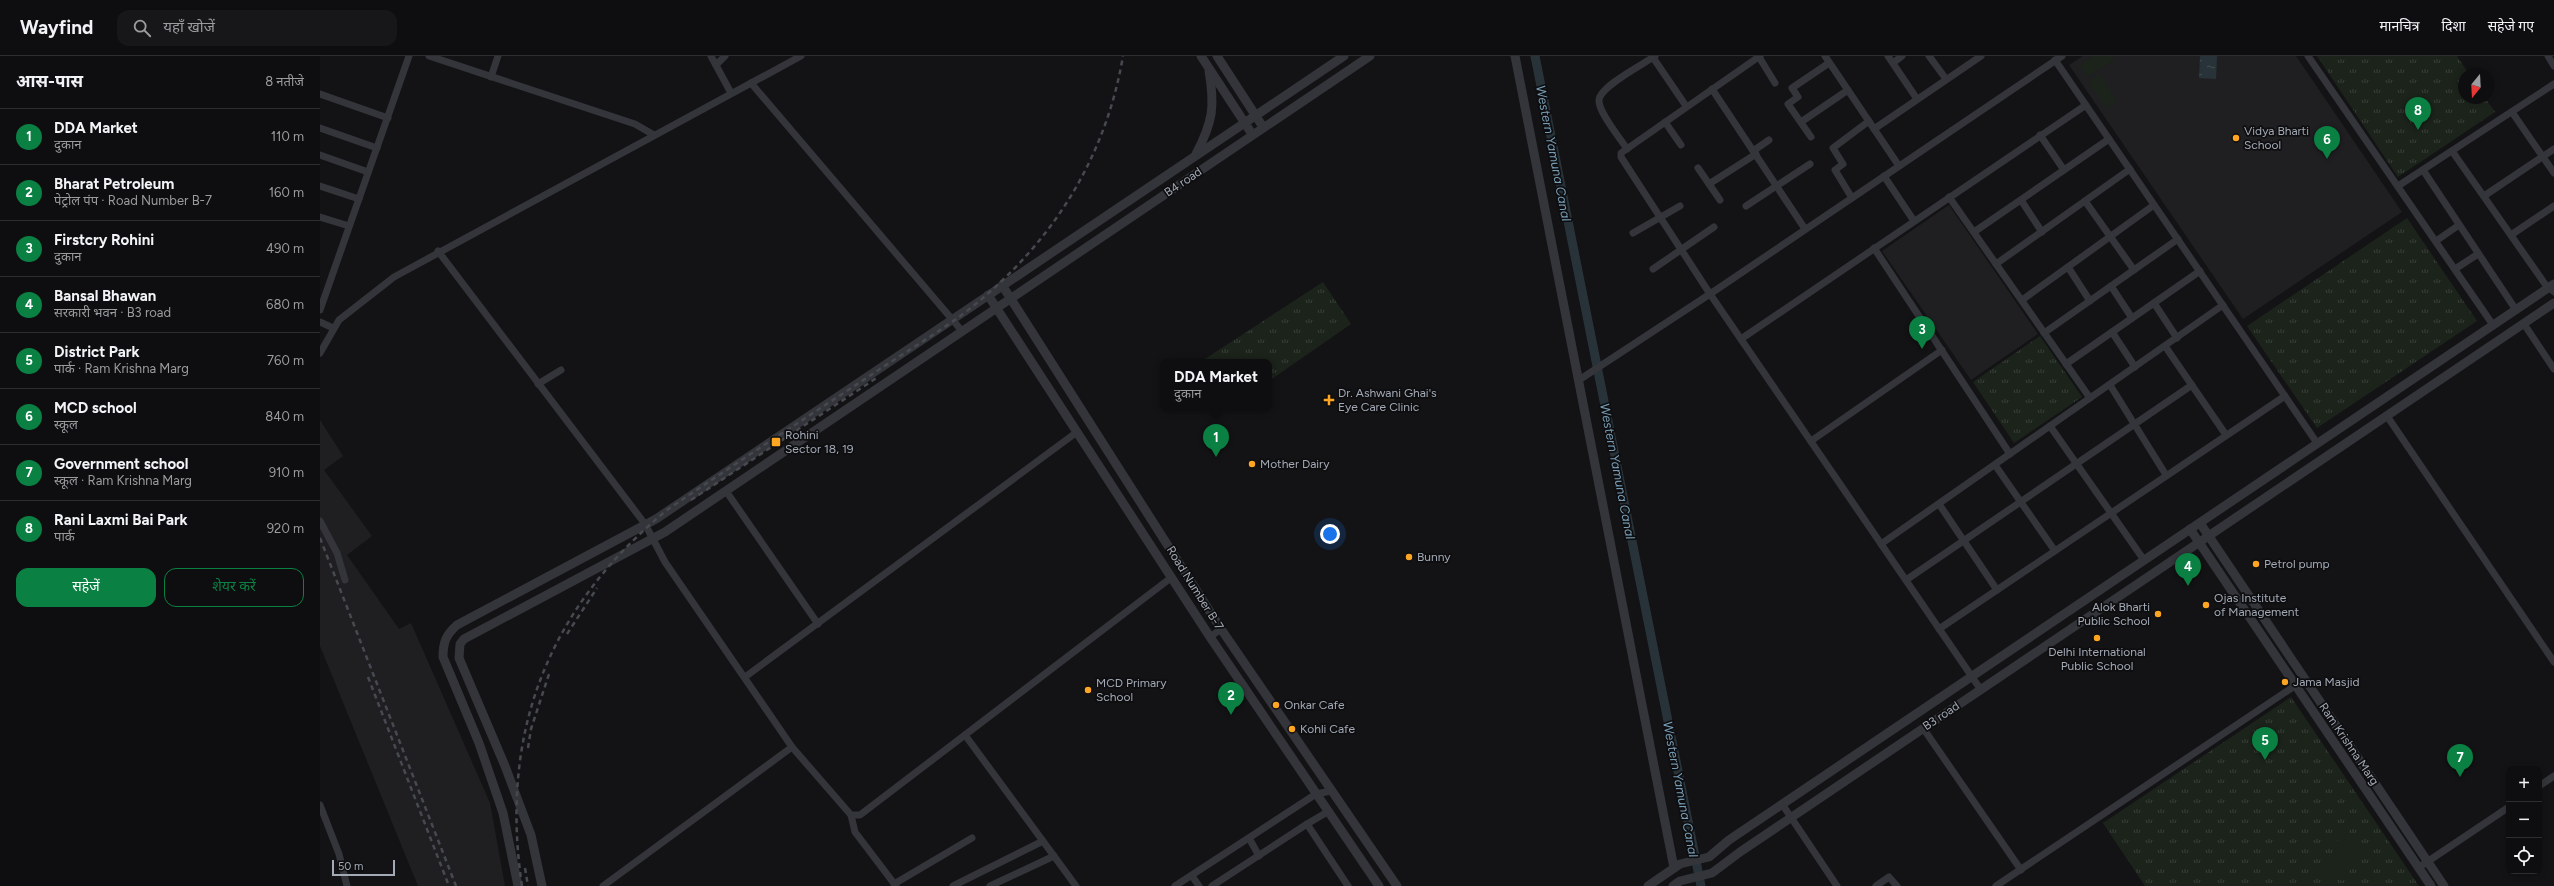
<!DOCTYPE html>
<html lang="hi">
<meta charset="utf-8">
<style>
:root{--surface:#0e0e10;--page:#171719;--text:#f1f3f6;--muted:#9b9c9f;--line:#2e2e30;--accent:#0b8043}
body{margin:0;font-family:Figtree,"Noto Sans Devanagari",sans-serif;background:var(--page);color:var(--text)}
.controls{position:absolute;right:12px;bottom:12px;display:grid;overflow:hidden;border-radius:8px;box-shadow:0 2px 6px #0003}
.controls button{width:36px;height:36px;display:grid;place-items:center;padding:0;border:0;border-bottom:1px solid var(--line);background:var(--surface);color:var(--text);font:20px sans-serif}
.compass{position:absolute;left:2138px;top:12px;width:36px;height:36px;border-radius:50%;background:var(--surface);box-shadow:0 2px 6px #0003;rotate:198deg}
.scale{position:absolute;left:12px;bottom:10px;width:63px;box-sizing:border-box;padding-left:4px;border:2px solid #a3aab6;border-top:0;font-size:11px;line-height:14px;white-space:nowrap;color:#a3aab6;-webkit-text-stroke:3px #0e0e10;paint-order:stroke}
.you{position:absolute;left:1010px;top:478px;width:14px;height:14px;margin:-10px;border:3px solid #fff;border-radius:50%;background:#1a73e8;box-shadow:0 0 0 6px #1a73e833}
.badge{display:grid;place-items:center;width:26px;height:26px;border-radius:50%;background:var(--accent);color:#fff;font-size:13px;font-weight:700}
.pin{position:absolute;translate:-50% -33px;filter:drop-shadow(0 1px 2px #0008)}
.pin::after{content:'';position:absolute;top:21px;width:14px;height:12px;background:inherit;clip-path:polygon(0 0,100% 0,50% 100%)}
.popup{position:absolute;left:840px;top:303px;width:112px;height:52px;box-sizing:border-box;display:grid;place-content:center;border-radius:8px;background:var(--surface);filter:drop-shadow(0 1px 3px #0005);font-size:13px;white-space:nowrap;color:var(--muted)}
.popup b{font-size:15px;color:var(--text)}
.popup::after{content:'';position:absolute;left:50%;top:100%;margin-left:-8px;border:8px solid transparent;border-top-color:var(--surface)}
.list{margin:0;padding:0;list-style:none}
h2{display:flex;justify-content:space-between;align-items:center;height:52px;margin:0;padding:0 16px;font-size:17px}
h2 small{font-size:13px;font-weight:400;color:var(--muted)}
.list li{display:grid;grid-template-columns:26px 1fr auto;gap:12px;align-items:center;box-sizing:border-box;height:56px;padding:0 16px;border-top:1px solid var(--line)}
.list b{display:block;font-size:15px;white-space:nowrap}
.list p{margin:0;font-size:13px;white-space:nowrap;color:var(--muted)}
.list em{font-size:13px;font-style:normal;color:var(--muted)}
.actions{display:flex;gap:8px;padding:12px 16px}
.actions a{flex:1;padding:9px 0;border:1px solid var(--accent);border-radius:12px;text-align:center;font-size:14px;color:var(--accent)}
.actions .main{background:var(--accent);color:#fff}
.icon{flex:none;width:22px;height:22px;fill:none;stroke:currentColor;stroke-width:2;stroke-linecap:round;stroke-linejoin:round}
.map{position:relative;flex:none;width:2234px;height:830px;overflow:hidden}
header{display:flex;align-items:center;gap:24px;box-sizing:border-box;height:56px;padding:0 20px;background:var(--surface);border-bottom:1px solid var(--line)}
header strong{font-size:19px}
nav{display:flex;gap:22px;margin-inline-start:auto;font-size:14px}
.search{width:280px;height:36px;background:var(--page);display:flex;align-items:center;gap:10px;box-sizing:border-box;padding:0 14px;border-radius:12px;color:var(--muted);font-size:15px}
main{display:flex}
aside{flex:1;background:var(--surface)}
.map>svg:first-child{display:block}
</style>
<header>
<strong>Wayfind</strong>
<div class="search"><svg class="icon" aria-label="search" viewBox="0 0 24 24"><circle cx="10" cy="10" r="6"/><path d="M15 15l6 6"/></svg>यहाँ खोजें</div>
<nav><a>मानचित्र</a><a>दिशा</a><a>सहेजे गए</a></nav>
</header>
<main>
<aside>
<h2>आस-पास<small>8 नतीजे</small></h2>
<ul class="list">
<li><span class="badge">1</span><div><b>DDA Market</b><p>दुकान</p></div><em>110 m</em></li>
<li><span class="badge">2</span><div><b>Bharat Petroleum</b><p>पेट्रोल पंप · Road Number B-7</p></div><em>160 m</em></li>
<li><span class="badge">3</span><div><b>Firstcry Rohini</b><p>दुकान</p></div><em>490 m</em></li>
<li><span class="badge">4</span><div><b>Bansal Bhawan</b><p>सरकारी भवन · B3 road</p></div><em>680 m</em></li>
<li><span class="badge">5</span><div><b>District Park</b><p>पार्क · Ram Krishna Marg</p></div><em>760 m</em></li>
<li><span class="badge">6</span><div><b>MCD school</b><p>स्कूल</p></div><em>840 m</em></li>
<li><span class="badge">7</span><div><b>Government school</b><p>स्कूल · Ram Krishna Marg</p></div><em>910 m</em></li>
<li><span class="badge">8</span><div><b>Rani Laxmi Bai Park</b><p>पार्क</p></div><em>920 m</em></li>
</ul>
<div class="actions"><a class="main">सहेजें</a><a>शेयर करें</a></div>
</aside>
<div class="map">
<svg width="2234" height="830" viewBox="0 0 2234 830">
<defs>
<pattern id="grass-tufts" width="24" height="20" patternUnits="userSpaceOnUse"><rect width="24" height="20" fill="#1b231b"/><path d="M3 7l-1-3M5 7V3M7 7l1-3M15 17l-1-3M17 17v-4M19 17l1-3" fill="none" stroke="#39403a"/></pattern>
<pattern id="water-ripples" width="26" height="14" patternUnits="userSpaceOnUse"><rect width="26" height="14" fill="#283339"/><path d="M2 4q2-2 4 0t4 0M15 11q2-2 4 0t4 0" fill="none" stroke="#444e53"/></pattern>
</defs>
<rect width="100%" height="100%" fill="#131315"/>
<g fill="#1f1f22">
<path d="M1763,0H1976L2082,156L1923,263L1749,9Z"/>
<path d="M1629,149L1718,278L1651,324L1562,195Z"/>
<path d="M0,364L23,400L4,414L52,480L27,499L79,573L91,567L170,747L185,830H98L0,590Z"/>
</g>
<g fill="url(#grass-tufts)">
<path d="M1997,0H2137L2149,18H2144V42H2165L2175,56L2078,121Z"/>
<path d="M2087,162L2157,265L1997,372L1927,270Z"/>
<path d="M1003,226L1031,268L949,325V306H886L885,303Z"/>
<path d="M1720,280L1762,341L1694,387L1653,326Z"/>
<path d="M1971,641L2099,830H1825L1783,767Z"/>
</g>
<g fill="#1b231b">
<path d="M1774,0H1792L1794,4L1767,21L1760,9Z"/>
<path d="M1779,18L1797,44L1786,52L1768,26Z"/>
<path d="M2020,781L2040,792L2023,825L2003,816Z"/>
</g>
<path fill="url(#water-ripples)" d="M1880,0H1897L1896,23L1879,22Z"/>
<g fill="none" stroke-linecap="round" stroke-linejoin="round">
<path stroke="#283339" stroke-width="9" d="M1215,0L1381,830"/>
<g stroke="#33353a" stroke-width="7">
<path d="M109,0L315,68L334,79"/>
<path d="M391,0L411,37"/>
<path d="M1332,0L1366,50"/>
<path d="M1505,0L1579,110"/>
<path d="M1568,0L1597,43"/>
<path d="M1609,0L1626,23"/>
<path d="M1988,0L2173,269"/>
<path d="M2228,0L2234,10"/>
<path d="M1439,1L1455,27"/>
<path d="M1735,4L1997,387"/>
<path d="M1573,7L1582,0"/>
<path d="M396,9L405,0"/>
<path d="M171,21L178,0"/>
<path d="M431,27L642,275"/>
<path d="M1392,33L1485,173"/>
<path d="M0,38L68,62"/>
<path d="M2192,56L2234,117"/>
<path d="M1345,66L1361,89"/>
<path d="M1481,66L1528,34"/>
<path d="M0,72L57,92"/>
<path d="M1554,73L1661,0"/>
<path d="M1720,79L1744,114"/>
<path d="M1491,81L1468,48L1478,41L1472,32L1509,7"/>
<path d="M1307,93C1300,82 1279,57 1279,45C1278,31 1324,8 1335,0"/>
<path d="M1433,95L1449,84"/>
<path d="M2132,95L2225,228L2234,236"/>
<path d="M0,99L48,116"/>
<path d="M1378,112L1400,144"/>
<path d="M2103,114L2196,254"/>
<path d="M1564,120L1594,165"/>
<path d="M1389,128L1436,98"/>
<path d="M0,130L39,143"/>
<path d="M2078,130L2234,28"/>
<path d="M2164,140L2234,93"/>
<path d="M1629,141L1770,342"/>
<path d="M1532,142L1515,114L1523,108L1513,92L1549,65"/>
<path d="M1701,144L1722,176"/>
<path d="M1765,145L1814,214"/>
<path d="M1426,150L1490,108"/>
<path d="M0,161L29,170"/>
<path d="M1654,176L1789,83"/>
<path d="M1313,177L1360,150"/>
<path d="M2191,179L2234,150"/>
<path d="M2116,185L2139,169"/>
<path d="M1554,192L1690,398"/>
<path d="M118,195L325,468L345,506L472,691L531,759H540L852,521"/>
<path d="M1676,208L1810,113"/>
<path d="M1748,211L1770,245"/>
<path d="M1333,213L1394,171"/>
<path d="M2135,213L2158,198"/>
<path d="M1791,230L1812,262"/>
<path d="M1702,244L1834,149"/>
<path d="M1834,247L1857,282"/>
<path d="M0,254L89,0"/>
<path d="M0,266L13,272"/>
<path d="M2204,268L2234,313"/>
<path d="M1792,276L1815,311"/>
<path d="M1724,277L1858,183"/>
<path d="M1421,283L1766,49"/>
<path d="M1845,290L1906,379"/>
<path d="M0,297L19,264L74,221L481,0"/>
<path d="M1746,308L1880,215"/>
<path d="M1259,324L1390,238L1301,101V97L1440,0"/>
<path d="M218,328L241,314"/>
<path d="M1790,329L1846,419"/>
<path d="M2067,360L2234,606"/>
<path d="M1730,370L1824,504"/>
<path d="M1491,385L1622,294"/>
<path d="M1675,409L1735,495"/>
<path d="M406,435L498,568"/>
<path d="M1619,448L1677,534"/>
<path d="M0,465L17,497L25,524"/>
<path d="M1561,488L1903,249"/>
<path d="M1586,524L1872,329"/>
<path d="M1619,573L1965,340"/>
<path d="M890,581L901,573"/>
<path d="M425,621L757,376"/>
<path d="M1661,634L1390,238L1742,0"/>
<path d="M1603,672L1701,814"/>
<path d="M645,679L756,830"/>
<path d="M2219,730L2234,720"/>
<path d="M1462,748L1517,830"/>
<path d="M0,749L19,798L27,830"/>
<path d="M1009,755L987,768L1028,830"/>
<path d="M531,759L535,776L576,830"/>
<path d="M929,782L939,800"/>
<path d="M2098,812L2189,751"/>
<path d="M872,820L879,830"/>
<path d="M574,828L652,782"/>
<path d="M283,830L472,691"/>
<path d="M633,830L723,785"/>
<path d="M670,830L734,800"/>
<path d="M855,830L996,738L1011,735"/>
<path d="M892,830L987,768"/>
<path d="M1556,830L1569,821L1577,830"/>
<path d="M1676,830L1985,623"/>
</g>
<g stroke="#33353a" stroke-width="9">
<path d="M881,0L932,78"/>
<path d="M897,0L943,71"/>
<path d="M1195,0L1354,812"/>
<path d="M876,98C893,66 895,50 889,15"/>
<path d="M682,229L901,573L1077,830"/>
<path d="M668,239L890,581L1059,830"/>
<path d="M1880,467L2124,830"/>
<path d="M1870,473L2111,830"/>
<path d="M198,830L183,757L159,687L123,601C123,586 126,579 137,569L336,463L1024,0"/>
<path d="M222,830L211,779L185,710L139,602L140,588L144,583L345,476L1050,0"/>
<path d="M1328,830L1360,808L1389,801L1409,784L2234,228"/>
<path d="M1353,830L1360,825L1392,817L1420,796L2234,247"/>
</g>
<g stroke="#46494f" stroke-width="2.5" stroke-dasharray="5 4" stroke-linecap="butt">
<path d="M371,444L558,321"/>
<path d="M0,482L136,830"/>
<path d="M247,578L277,532"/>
<path d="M48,621L129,830"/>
<path d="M208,692L211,673L229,618"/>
<path d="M205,812L208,830"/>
<path d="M202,830C179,677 228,552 347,454C413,409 481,365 548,321C579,300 613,280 643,258C728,193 785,106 803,0"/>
</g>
</g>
<g fill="#fea522" stroke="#0e0e10" stroke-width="1.5">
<circle cx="1916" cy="82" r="4"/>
<path d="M1007 338h4v4h4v4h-4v4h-4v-4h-4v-4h4z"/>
<rect x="451" y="381" width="10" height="10" rx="2"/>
<circle cx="932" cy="408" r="4"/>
<circle cx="1089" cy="501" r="4"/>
<circle cx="1936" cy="508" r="4"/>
<circle cx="1886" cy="549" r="4"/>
<circle cx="1838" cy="558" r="4"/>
<circle cx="1777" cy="582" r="4"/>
<circle cx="1965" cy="626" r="4"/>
<circle cx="768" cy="634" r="4"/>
<circle cx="956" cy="649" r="4"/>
<circle cx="972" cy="673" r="4"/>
</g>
<g text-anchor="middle" stroke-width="3.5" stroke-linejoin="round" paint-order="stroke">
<g font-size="12" fill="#a3aab6" stroke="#0e0e10" text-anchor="start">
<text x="1924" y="79">Vidya Bharti<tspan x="1924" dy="14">School</tspan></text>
<text x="1018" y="341">Dr. Ashwani Ghai's<tspan x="1018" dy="14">Eye Care Clinic</tspan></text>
<text x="465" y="383">Rohini<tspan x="465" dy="14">Sector 18, 19</tspan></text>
<text x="940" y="412">Mother Dairy</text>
<text x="1097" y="505">Bunny</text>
<text x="1944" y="512">Petrol pump</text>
<text x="1894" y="546">Ojas Institute<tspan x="1894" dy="14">of Management</tspan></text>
<text x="1830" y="555" text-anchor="end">Alok Bharti<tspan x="1830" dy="14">Public School</tspan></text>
<text x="1777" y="600" text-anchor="middle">Delhi International<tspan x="1777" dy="14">Public School</tspan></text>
<text x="1973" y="630">Jama Masjid</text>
<text x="776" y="631">MCD Primary<tspan x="776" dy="14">School</tspan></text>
<text x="964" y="653">Onkar Cafe</text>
<text x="980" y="677">Kohli Cafe</text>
</g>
<g font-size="12" fill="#a3aab6" stroke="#0e0e10">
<text transform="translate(863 126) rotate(-34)" y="4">B4 road</text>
<text transform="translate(875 532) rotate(58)" y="4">Road Number B-7</text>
<text transform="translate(1621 660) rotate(-34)" y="4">B3 road</text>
<text transform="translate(2029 688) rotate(56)" y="4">Ram Krishna Marg</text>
</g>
<g font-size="13" font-style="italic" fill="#779cb4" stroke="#0e0e10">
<text transform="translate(1234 97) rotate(79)" y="5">Western Yamuna Canal</text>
<text transform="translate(1298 415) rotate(79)" y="5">Western Yamuna Canal</text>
<text transform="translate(1361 733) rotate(79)" y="5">Western Yamuna Canal</text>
</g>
</g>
</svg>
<div class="controls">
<button>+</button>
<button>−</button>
<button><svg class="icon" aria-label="locate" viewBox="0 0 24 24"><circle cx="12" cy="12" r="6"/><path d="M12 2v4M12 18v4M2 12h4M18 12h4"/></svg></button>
</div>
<svg class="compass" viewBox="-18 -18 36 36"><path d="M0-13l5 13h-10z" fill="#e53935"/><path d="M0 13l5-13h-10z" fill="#9b9c9f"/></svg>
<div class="scale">50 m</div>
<div class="you"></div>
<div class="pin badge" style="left:896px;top:401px">1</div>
<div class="popup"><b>DDA Market</b>दुकान</div>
<div class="pin badge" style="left:911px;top:659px">2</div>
<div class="pin badge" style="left:1602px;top:293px">3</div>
<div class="pin badge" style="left:1868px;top:530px">4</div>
<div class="pin badge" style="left:1945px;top:704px">5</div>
<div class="pin badge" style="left:2007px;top:103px">6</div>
<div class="pin badge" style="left:2140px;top:721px">7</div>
<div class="pin badge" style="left:2098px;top:74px">8</div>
</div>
</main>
